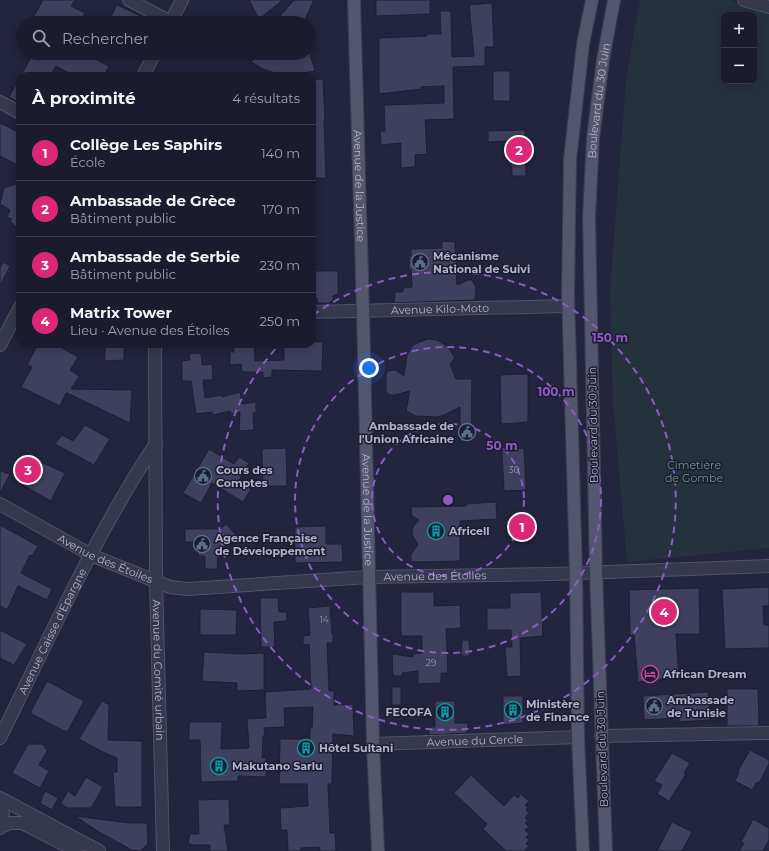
<!DOCTYPE html>
<html lang="fr">
<meta charset="utf-8">
<style>
:root{--surface:#1a1b2e;--page:#27283a;--text:#f1f3f6;--muted:#9fa1aa;--line:#38394a;--accent:#db2777}
body{margin:0;font-family:Montserrat,sans-serif;background:var(--page);color:var(--text)}
.controls{position:absolute;right:12px;top:12px;display:grid;overflow:hidden;border-radius:8px;box-shadow:0 2px 10px #0003}
.controls button{width:36px;height:36px;display:grid;place-items:center;padding:0;border:0;border-bottom:1px solid var(--line);background:var(--surface);color:var(--text);font:20px sans-serif}
.you{position:absolute;left:369px;top:368px;width:14px;height:14px;margin:-10px;border:3px solid #fff;border-radius:50%;background:#1a73e8;box-shadow:0 0 0 6px #1a73e833}
.badge{display:grid;place-items:center;width:26px;height:26px;border-radius:50%;background:var(--accent);color:#fff;font-size:13px;font-weight:700}
.pin{position:absolute;translate:-50% -50%;border:2px solid #fff;box-shadow:0 1px 4px #0006}
.list{margin:0;padding:0;list-style:none}
h2{display:flex;justify-content:space-between;align-items:center;height:52px;margin:0;padding:0 16px;font-size:17px}
h2 small{font-size:13px;font-weight:400;color:var(--muted)}
.list li{display:grid;grid-template-columns:26px 1fr auto;gap:12px;align-items:center;box-sizing:border-box;height:56px;padding:0 16px;border-top:1px solid var(--line)}
.list b{display:block;font-size:15px;white-space:nowrap}
.list p{margin:0;font-size:13px;white-space:nowrap;color:var(--muted)}
.list em{font-size:13px;font-style:normal;color:var(--muted)}
.icon{flex:none;width:22px;height:22px;fill:none;stroke:currentColor;stroke-width:2;stroke-linecap:round;stroke-linejoin:round}
.map{position:relative;flex:none;width:769px;height:851px;overflow:hidden}
.search{position:absolute;background:var(--surface);box-shadow:0 2px 10px #0003;left:16px;top:16px;width:300px;height:44px;display:flex;align-items:center;gap:10px;box-sizing:border-box;padding:0 14px;border-radius:22px;color:var(--muted);font-size:15px}
.panel{position:absolute;background:var(--surface);box-shadow:0 2px 10px #0003;left:16px;top:72px;width:300px;height:276px;border-radius:12px}
.map>svg:first-child{display:block}
</style>
<div class="map">
<svg width="769" height="851" viewBox="0 0 769 851">
<rect width="100%" height="100%" fill="#23243d"/>
<path fill="#24323e" fill-rule="evenodd" d="M640,0H730L769,12V548L627,562L613,403L610,292L626,79ZM724,15H754V81H724Z"/>
<g fill="#3e405d" stroke="#1e1f34">
<path d="M43,0H75L71,6L85,13L79,23H53L47,20L45,23H30Z"/>
<path d="M249,0H283L259,19Z"/>
<path d="M294,0H314L303,23H274Z"/>
<path d="M376,0H430V14L376,16Z"/>
<path d="M492,3L494,47H485V66L453,67L454,119L425,120L427,154L415,155V167L401,168V143L381,145L380,131H385L384,105L444,103V86L421,87V89L379,94V38L427,36V34H441L440,11H451L452,57L474,56L469,5Z"/>
<path d="M117,5L143,17L140,23H108Z"/>
<path d="M309,51L315,71L291,75H282L265,70L251,62L258,53L296,55L309,53Z"/>
<path d="M33,53H84L109,66L104,76H75L56,66L50,76H21Z"/>
<rect x="493" y="71" width="17" height="30"/>
<path d="M20,77V103L9,97Z"/>
<path d="M323,79L325,120L324,121L326,178H312V80Z"/>
<path d="M0,123L20,133V166L0,156Z"/>
<path d="M525,130L526,176H512L511,141L488,142V131Z"/>
<path d="M20,183V231L10,221L12,219L7,217L10,210L0,204L4,188Z"/>
<path d="M442,241L455,242L457,285L471,279L476,287L475,300L394,303L395,292H403V288L412,287L411,269H409V256H411V249L442,248Z"/>
<path d="M3,262L10,266L0,286V268Z"/>
<path d="M312,271H338V294L333,296V301L328,303H317V298L312,299Z"/>
<path d="M428,339L437,340L448,347L455,358L450,364L456,379H472L471,441H460V407L444,415L436,417L416,416L406,411L410,391L394,395H390L386,392V374L388,371L395,370L404,376L407,355L411,348L415,344Z"/>
<path d="M312,342H323L322,371L272,370V377L263,378V372H242L241,364L230,365V352H234L233,344H254L255,361L284,360V344H312Z"/>
<path d="M38,344H61L60,347L78,357L70,370L79,376L71,389L132,390L130,423L67,393H66L60,406L21,387L32,367L27,365Z"/>
<path d="M105,344H124V360L105,361Z"/>
<path d="M201,353L202,365L212,364L213,380H203L205,398L222,395V397L240,392L242,404L256,402V413H253L254,430L239,431L240,412L231,414L230,411L213,415L212,412L196,414L191,381H182V361L190,360L189,354Z"/>
<path d="M528,374V422L501,424L500,375Z"/>
<path d="M85,425L110,439L94,465L55,444L62,435L73,441Z"/>
<path d="M286,448L287,486H263L262,449Z"/>
<path d="M524,448L526,490L504,491L502,450Z"/>
<path d="M209,449L234,464L239,457L249,463L238,482L251,489L243,502L212,483L201,503L183,493Z"/>
<path d="M29,453L42,460L41,462L65,473L51,501L14,480Z"/>
<path d="M0,471L10,474L0,493Z"/>
<path d="M496,502L497,519L460,521V561L411,562V554L418,545L412,534L413,527L419,520L412,516L411,507L466,506V504Z"/>
<path d="M511,518H528V543L511,542Z"/>
<path d="M226,524L236,535L218,553L217,569H205V556H198L199,551H195V542H185V529H220Z"/>
<path d="M0,525L38,546L32,556L30,555L21,573L52,589L47,600L18,586L7,610L0,606Z"/>
<path d="M326,526V544H342L343,562L295,563V527Z"/>
<path d="M769,587V606H763L764,625H769V648L725,649L722,589Z"/>
<path d="M699,588L700,634H676L679,678L638,682L634,635L630,636L629,590Z"/>
<path d="M401,592H434V606L460,605L461,628L446,629L448,673H441V683L418,684V671L402,673V676H393L392,654L413,657V654L422,653V636H401Z"/>
<path d="M541,592L543,636L520,638L521,676L507,677L505,647H512L511,630H487V608H510V593Z"/>
<path d="M260,598H278L279,612H287V621L274,622L275,647H261Z"/>
<path d="M330,606L332,634H333V643H327L329,691H334V705L353,704L354,736L333,734L332,784H328L330,833H335L336,851H320L319,847L301,848V851H288L287,830H281L280,808L308,806L307,784H279L280,739H310V728H312L313,707L284,708L285,727L264,728L265,736H263L262,758H266V777L238,776V781L201,782L200,740H189V722H222L221,749L249,748L247,719L266,718L265,692L311,689L309,644L303,645V636L310,635L308,608Z"/>
<path d="M200,609L237,610L236,635H200Z"/>
<path d="M0,630L27,644L14,665L0,658Z"/>
<path d="M462,640H469L470,656H461Z"/>
<path d="M204,652L243,654L264,653V690L237,691V683L202,681Z"/>
<path d="M47,681L84,701L68,731H64L30,713Z"/>
<rect x="392" y="687" width="9" height="18"/>
<path d="M727,689H758L759,726H727Z"/>
<path d="M708,692L710,720L679,722V718L644,720L643,696Z"/>
<path d="M503,696H523V723L503,725Z"/>
<path d="M102,701L109,705L108,740L142,741V807H115L113,772H117V758L103,752L79,739Z"/>
<path d="M435,701H455V723H468L467,733L429,735V727H435Z"/>
<path d="M28,744H43L47,751L39,765L49,771L40,788L12,773Z"/>
<path d="M750,750L769,760V764L759,783L757,782L752,790L735,781L739,772L738,771Z"/>
<path d="M672,753L690,763L684,773L686,774L669,801L657,794L662,785L654,781Z"/>
<path d="M471,775L504,806L514,795L518,798L521,794L529,801L525,805L528,807L526,810L529,813L525,818L528,820L525,823L529,827L525,830L529,834L526,837L529,840L526,844L529,846L524,851H506L483,829L487,824L454,793Z"/>
<path d="M86,777L103,787L91,808H67L61,803L68,791L75,796Z"/>
<path d="M45,791L58,798L52,810L40,803Z"/>
<path d="M229,799L230,825H224L228,851H210V845H192L188,843L190,834H199L198,800Z"/>
<path d="M75,816L129,823H147L148,844L140,851L132,850L99,832Z"/>
<path d="M753,819L769,828V840L763,851H739L744,843L741,842Z"/>
<path d="M672,822L692,832L682,851H657Z"/>
</g>
<g fill="none" stroke-linecap="round" stroke-linejoin="round">
<g stroke="#525268" stroke-width="14">
<g id="minor">
<path d="M129,0L171,22"/>
<path d="M744,0L769,7"/>
<path d="M170,23L182,0"/>
<path d="M143,76L155,53"/>
<path d="M0,102L20,113"/>
<path id="s1" d="M312,312L568,306"/>
<path id="s2" d="M155,344L156,581L163,851"/>
<path d="M0,345L20,307"/>
<path id="s3" d="M0,504L91,555L170,587L187,589L368,577L552,574L769,566"/>
<path d="M601,736L769,733"/>
<path id="s4" d="M0,738C49,639 95,535 156,443"/>
<path id="s5" d="M373,744L578,737"/>
<path d="M0,798L99,851"/>
<path d="M0,803L3,813L0,828"/>
<path d="M0,827L10,823H22L77,851"/>
</g>
</g>
<g stroke="#3d3e53" stroke-width="14">
<g id="major">
<path id="s6" d="M354,0L363,311L373,744L378,851"/>
<path d="M583,851L578,737L576,573L568,293L570,160L583,44L592,0"/>
<path id="s7" d="M606,851L596,572L589,217L593,138L603,60L614,0"/>
</g>
</g>
<use href="#minor" stroke="#36384d" stroke-width="12"/>
<use href="#major" stroke="#54566d" stroke-width="12"/>
</g>
<g fill="none" stroke="#8e5bc2" stroke-width="2" stroke-dasharray="7 5">
<circle cx="448" cy="500" r="76"/>
<circle cx="448" cy="500" r="153"/>
<path d="M313 315A229 229 0 1 1 279 345"/>
</g>
<defs>
<g id="civic-ring" transform="scale(0.9)"><circle r="9.5" fill="#1c1d32" stroke="#5c6f8a" stroke-width="1.5"/><path d="M-.6-6.5H3V-4.5H.6V-3L4-1V1h2V6H-6V1h2V-1L-.6-3ZM-1.2 2.5V6h2.4V2.5Z" fill="#5c6f8a"/></g>
<g id="building-ring" transform="scale(0.9)"><circle r="9.5" fill="#1c1d32" stroke="#0f9aa8" stroke-width="1.5"/><path d="M-4-6H4V6H1V3H-1V6H-4ZM-2.5-4.3h1.7v1.8h-1.7ZM.8-4.3h1.7v1.8H.8ZM-2.5-1h1.7V.8h-1.7ZM.8-1h1.7V.8H.8Z" fill="#0f9aa8"/></g>
<g id="hotel-ring" transform="scale(0.9)"><circle r="9.5" fill="#1c1d32" stroke="#d1479c" stroke-width="1.5"/><path d="M-6-4.5h1.5V1H6V5H4.5V3h-9V5H-6ZM-4 0a1.8 1.8 0 1 1 3.6 0ZM.5 0V-2.5h3Q6-2.5 6 0Z" fill="#d1479c"/></g>
</defs>
<g fill-rule="evenodd">
<use href="#civic-ring" x="420" y="262"/>
<use href="#civic-ring" x="467" y="432"/>
<use href="#civic-ring" x="203" y="476"/>
<use href="#building-ring" x="436" y="531"/>
<use href="#civic-ring" x="202" y="544"/>
<use href="#hotel-ring" x="650" y="674"/>
<use href="#civic-ring" x="654" y="706"/>
<use href="#building-ring" x="513" y="710"/>
<use href="#building-ring" x="445" y="712"/>
<use href="#building-ring" x="306" y="748"/>
<use href="#building-ring" x="219" y="766"/>
</g>
<g text-anchor="middle" stroke-width="3" stroke-linejoin="round" paint-order="stroke">
<g font-size="9" fill="#9596ad">
<text x="514" y="473">30</text>
<text x="324" y="623">14</text>
<text x="431" y="666">29</text>
</g>
<g font-size="11" fill="#b2b2c8" stroke="#1c1d32">
<text dy="4" stroke="none"><textPath href="#s7" startOffset="751">Boulevard du 30 Juin</textPath></text>
<text dy="4" stroke="none"><textPath href="#s6" startOffset="186">Avenue de la Justice</textPath></text>
<text dy="4" stroke="none"><textPath href="#s1" startOffset="128">Avenue Kilo-Moto</textPath></text>
<text transform="translate(593 425) rotate(-91)" y="4">Boulevard du 30 Juin</text>
<text dy="4" stroke="none"><textPath href="#s6" startOffset="510">Avenue de la Justice</textPath></text>
<text dy="4" stroke="none"><textPath href="#s3" startOffset="119">Avenue des Étoiles</textPath></text>
<text dy="4" stroke="none"><textPath href="#s3" startOffset="455">Avenue des Étoiles</textPath></text>
<text dy="4" stroke="none"><textPath href="#s4" startOffset="119">Avenue Caisse d'Epargne</textPath></text>
<text dy="4" stroke="none"><textPath href="#s2" startOffset="326">Avenue du Comité urbain</textPath></text>
<text dy="4" stroke="none"><textPath href="#s5" startOffset="102">Avenue du Cercle</textPath></text>
<text transform="translate(602 749) rotate(-92)" y="4">Boulevard du 30 Juin</text>
</g>
<g font-size="11" font-weight="bold" fill="#b2b2c8" stroke="#1c1d32" text-anchor="start">
<text x="433" y="260">Mécanisme<tspan x="433" dy="13">National de Suivi</tspan></text>
<text x="454" y="430" text-anchor="end">Ambassade de<tspan x="454" dy="13">l'Union Africaine</tspan></text>
<text x="216" y="474">Cours des<tspan x="216" dy="13">Comptes</tspan></text>
<text x="449" y="535">Africell</text>
<text x="215" y="542">Agence Française<tspan x="215" dy="13">de Développement</tspan></text>
<text x="663" y="678">African Dream</text>
<text x="667" y="704">Ambassade<tspan x="667" dy="13">de Tunisie</tspan></text>
<text x="526" y="708">Ministère<tspan x="526" dy="13">de Finance</tspan></text>
<text x="432" y="716" text-anchor="end">FECOFA</text>
<text x="319" y="752">Hôtel Sultani</text>
<text x="232" y="770">Makutano Sarlu</text>
</g>
<g font-size="11" fill="#689a86" stroke="#1c1d32">
<text x="694" y="469">Cimetière<tspan x="694" dy="13">de Gombe</tspan></text>
</g>
</g>
<circle cx="448" cy="500" r="6" fill="#8e5bc2" stroke="#1c1d32" stroke-width="2"/>
<g font-size="12" text-anchor="middle" font-weight="bold" fill="#8e5bc2" stroke="#1c1d32" stroke-width="3" stroke-linejoin="round" paint-order="stroke">
<text x="610" y="342">150 m</text>
<text x="556" y="396">100 m</text>
<text x="502" y="450">50 m</text>
</g>
</svg>
<div class="controls">
<button>+</button>
<button>−</button>
</div>
<div class="you"></div>
<div class="pin badge" style="left:522px;top:527px">1</div>
<div class="pin badge" style="left:519px;top:150px">2</div>
<div class="pin badge" style="left:28px;top:470px">3</div>
<div class="pin badge" style="left:664px;top:612px">4</div>
<div class="search"><svg class="icon" aria-label="search" viewBox="0 0 24 24"><circle cx="10" cy="10" r="6"/><path d="M15 15l6 6"/></svg>Rechercher</div>
<section class="panel">
<h2>À proximité<small>4 résultats</small></h2>
<ul class="list">
<li><span class="badge">1</span><div><b>Collège Les Saphirs</b><p>École</p></div><em>140 m</em></li>
<li><span class="badge">2</span><div><b>Ambassade de Grèce</b><p>Bâtiment public</p></div><em>170 m</em></li>
<li><span class="badge">3</span><div><b>Ambassade de Serbie</b><p>Bâtiment public</p></div><em>230 m</em></li>
<li><span class="badge">4</span><div><b>Matrix Tower</b><p>Lieu · Avenue des Étoiles</p></div><em>250 m</em></li>
</ul>
</section>
</div>
